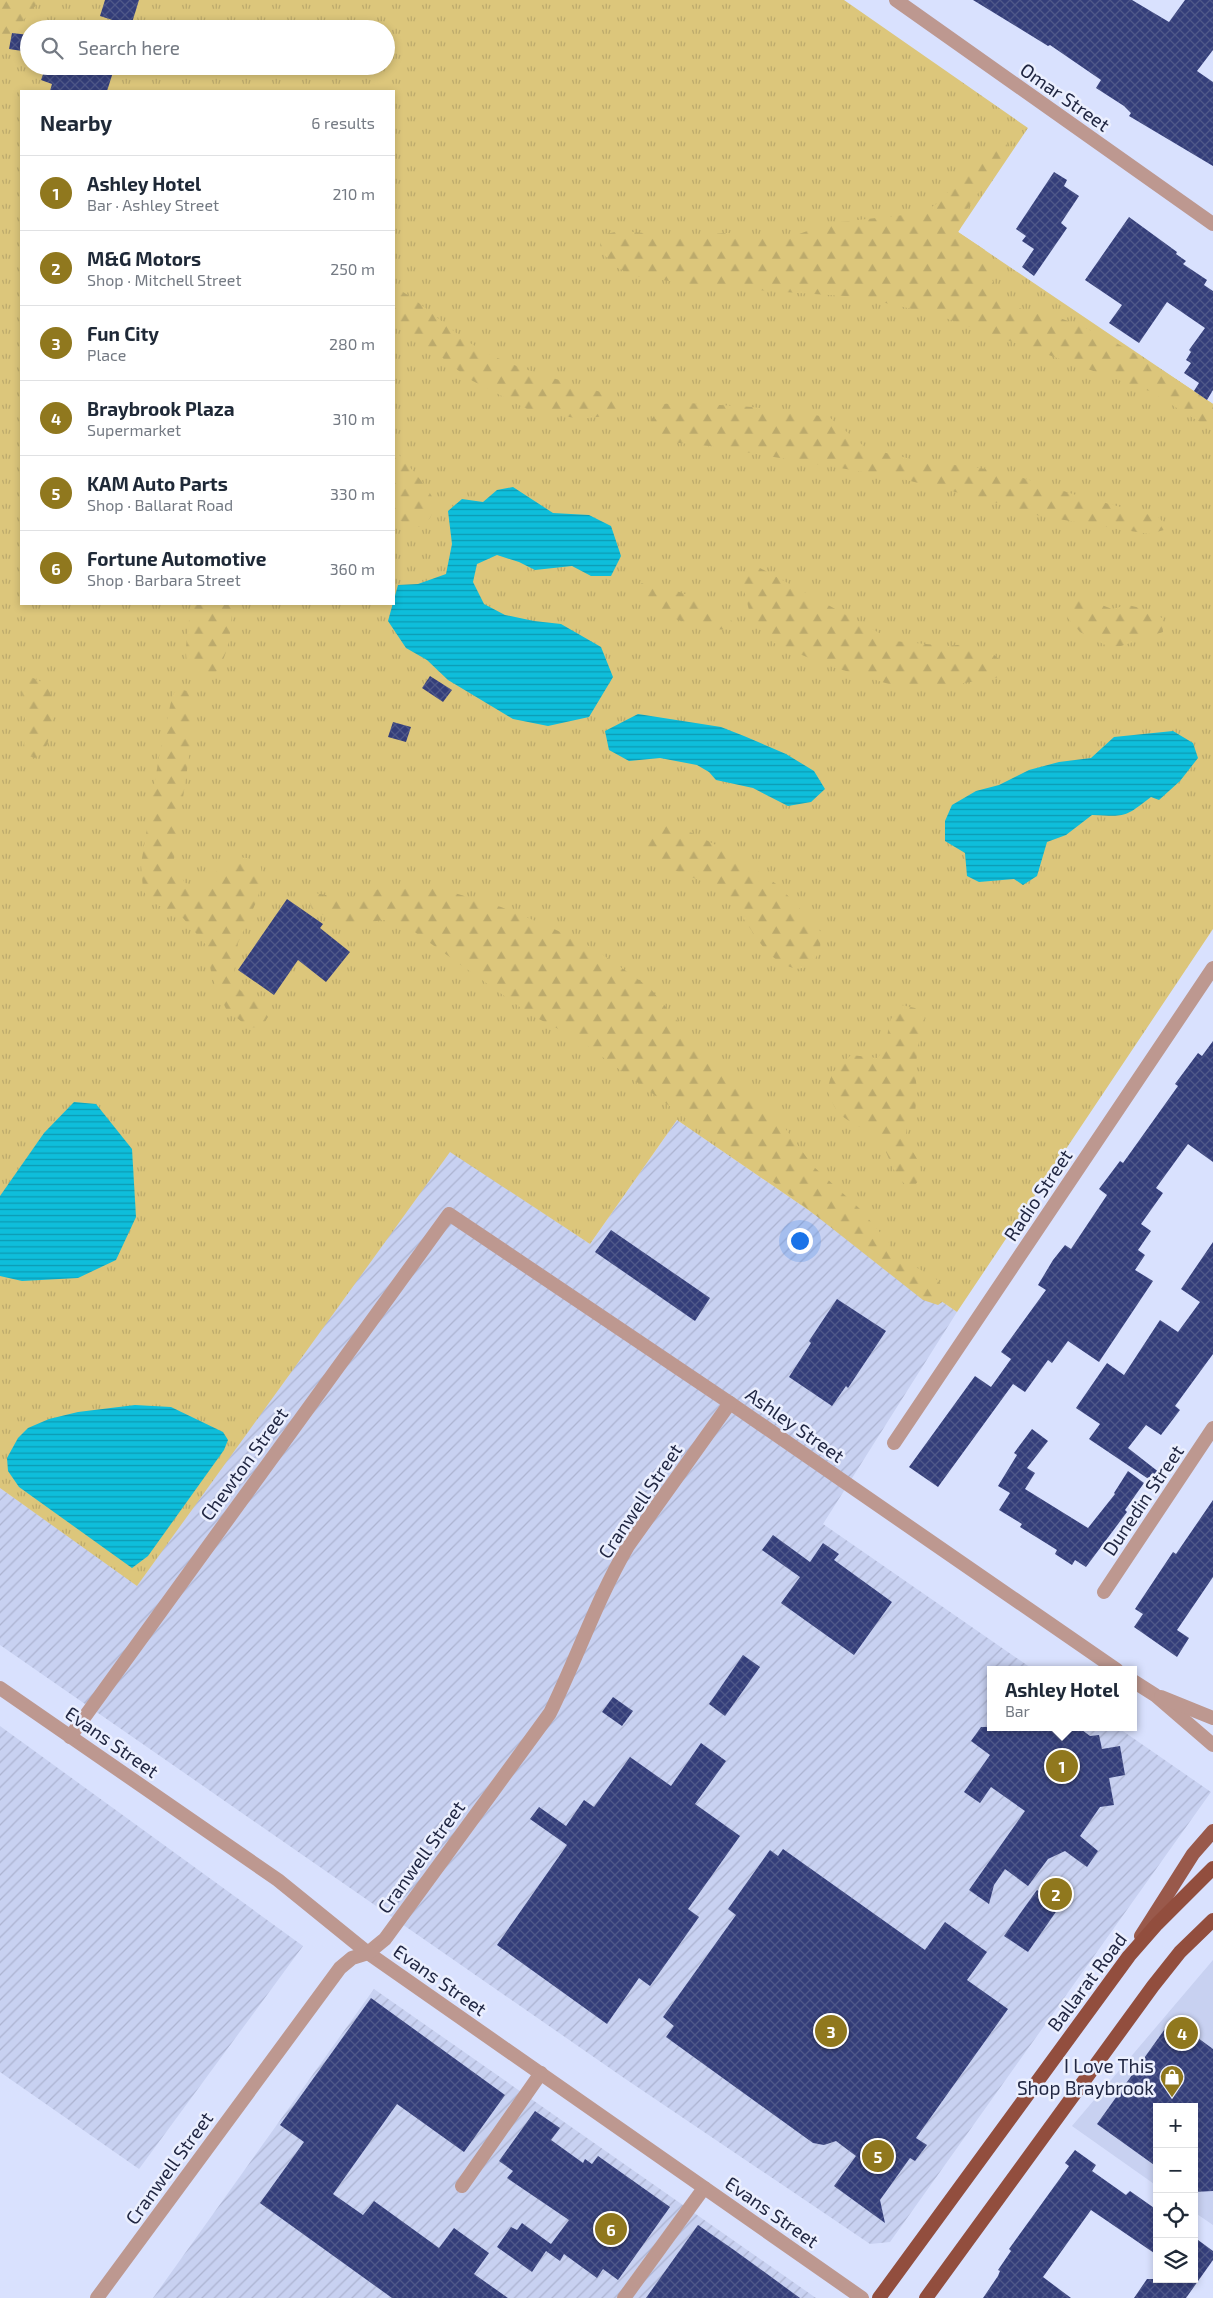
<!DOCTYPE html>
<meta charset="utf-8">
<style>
:root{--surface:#fff;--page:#f6f6f7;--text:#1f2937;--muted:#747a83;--line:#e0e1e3;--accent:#90781e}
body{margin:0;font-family:"Exo 2",sans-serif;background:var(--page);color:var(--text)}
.controls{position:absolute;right:15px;bottom:15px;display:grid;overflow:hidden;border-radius:0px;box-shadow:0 2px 8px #0003}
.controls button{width:45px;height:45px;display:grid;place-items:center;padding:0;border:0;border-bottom:1px solid var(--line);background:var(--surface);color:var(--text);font:25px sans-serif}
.you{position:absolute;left:799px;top:1240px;width:18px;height:18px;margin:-12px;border:4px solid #fff;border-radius:50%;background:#1a73e8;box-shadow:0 0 0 8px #1a73e833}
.badge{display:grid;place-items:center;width:32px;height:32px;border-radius:50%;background:var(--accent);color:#fff;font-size:16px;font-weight:700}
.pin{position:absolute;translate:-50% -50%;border:2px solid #fff;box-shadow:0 1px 5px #0006}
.popup{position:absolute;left:987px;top:1666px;width:150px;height:65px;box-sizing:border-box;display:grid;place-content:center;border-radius:0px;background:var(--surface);filter:drop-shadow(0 1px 4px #0005);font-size:16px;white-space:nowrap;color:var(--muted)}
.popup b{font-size:19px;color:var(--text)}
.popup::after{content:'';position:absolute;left:50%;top:100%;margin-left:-10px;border:10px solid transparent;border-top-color:var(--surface)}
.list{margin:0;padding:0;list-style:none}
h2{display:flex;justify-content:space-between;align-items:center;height:65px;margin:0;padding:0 20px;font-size:21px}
h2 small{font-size:16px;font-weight:400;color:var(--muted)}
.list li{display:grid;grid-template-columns:32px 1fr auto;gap:15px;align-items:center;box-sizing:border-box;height:75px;padding:0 20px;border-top:1px solid var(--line)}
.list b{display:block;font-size:19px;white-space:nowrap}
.list p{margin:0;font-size:16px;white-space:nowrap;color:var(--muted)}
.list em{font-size:16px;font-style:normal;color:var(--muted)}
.icon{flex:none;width:28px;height:28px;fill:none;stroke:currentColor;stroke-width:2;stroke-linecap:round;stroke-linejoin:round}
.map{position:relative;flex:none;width:1213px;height:2298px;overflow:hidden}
.search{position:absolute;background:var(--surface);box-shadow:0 2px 8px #0003;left:20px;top:20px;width:375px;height:55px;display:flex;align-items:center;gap:12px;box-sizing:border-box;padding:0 18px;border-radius:28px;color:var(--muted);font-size:19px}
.panel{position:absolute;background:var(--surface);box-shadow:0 2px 8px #0003;left:20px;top:90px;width:375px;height:515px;border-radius:0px}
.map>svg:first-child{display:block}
</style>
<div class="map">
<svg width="1213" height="2298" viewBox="0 0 1213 2298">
<defs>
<pattern id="industrial-furrows" width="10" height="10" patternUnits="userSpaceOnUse" patternTransform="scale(1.25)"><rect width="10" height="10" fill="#c8d1f1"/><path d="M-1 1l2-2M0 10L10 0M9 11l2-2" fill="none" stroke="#acb3d0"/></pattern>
<pattern id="grass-tufts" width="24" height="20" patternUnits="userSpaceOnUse" patternTransform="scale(1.25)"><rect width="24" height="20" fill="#dcc67b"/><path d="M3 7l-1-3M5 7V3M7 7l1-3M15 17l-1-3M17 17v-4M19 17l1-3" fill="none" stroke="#bcaa6c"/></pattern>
<pattern id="forest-firs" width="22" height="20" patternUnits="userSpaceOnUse" patternTransform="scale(1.25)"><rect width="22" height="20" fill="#dcc67b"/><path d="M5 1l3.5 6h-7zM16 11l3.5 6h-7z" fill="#bcaa6c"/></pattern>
<pattern id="water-rules" width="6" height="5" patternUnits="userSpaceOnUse" patternTransform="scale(1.25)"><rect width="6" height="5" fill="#0ebedb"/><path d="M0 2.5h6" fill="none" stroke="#0d9ab3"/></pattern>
<pattern id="building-cross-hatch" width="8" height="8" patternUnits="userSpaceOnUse" patternTransform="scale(1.25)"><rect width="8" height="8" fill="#343e7a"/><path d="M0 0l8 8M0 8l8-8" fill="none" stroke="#4f5889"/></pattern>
</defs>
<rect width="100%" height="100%" fill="#d9e1fe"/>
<path fill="#c8d1f1" d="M1213,1960V2225L1194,2212V2107H1157V2186L1072,2126Z"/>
<g fill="url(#industrial-furrows)">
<path d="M677,1120L957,1312L823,1524L1034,1670H991V1727H1117L1211,1792L890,2242L870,2244L624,2078L0,1645V1488L137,1585L450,1151L590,1244Z"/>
<path d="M0,1726L303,1946L139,2169L0,2072Z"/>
<path d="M374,1989L816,2298H153Z"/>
</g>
<path fill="url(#grass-tufts)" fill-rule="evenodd" d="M0,0H844L1028,128L958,232L1213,404V929L957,1312L677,1120L590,1244L450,1152L137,1586L0,1488ZM29,29H386V66H29ZM21,91H394V604H21Z"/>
<g fill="url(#forest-firs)">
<path d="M0,0H41L27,15L0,55Z"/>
<path d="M1001,143L1007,144L1008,148L960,220L961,227L958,232L985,250C987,272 995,296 1017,307C1032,315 1052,314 1068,321C1121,341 1167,373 1213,404V430L1149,391L934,314L859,297L712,287L634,276L614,266L601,251L600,242L606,234L620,231L680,236L727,233L782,240L830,223L922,213L938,203L971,166Z"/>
<path d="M394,287C422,301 444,326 470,343C511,370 570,382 617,397L620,407L613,415L580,419L527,409L469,379L430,348L394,325Z"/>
<path d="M688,403L752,407L829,417L866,448L911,459L1001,471L1076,495L1158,517L1165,524L1164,530L1149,534L1040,516L984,499L894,477L709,446L670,442L652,432L651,420L663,404Z"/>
<path d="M394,448C408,468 427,482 436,505L430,518L422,527H411L394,517Z"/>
<path d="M760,568L894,641L947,646L968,644L988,650L999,659L1004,668L1000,677L935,688L892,685L823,664L774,643L749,610L743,586L748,572Z"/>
<path d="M642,583C679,589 701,599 732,621L731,629C701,633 657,613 632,597L634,589Z"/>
<path d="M1074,599L1089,600L1112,609L1128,605L1144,609L1162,618L1163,632L1121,646L1109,647L1080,632L1067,617V607Z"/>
<path d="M191,604H232C232,626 229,664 210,678C202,676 194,674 189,667C182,654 190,619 191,604Z"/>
<path d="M26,676C34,678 44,681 49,690C56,703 52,738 44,751C42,754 38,756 35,758L24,754L25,709L21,688Z"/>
<path d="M180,689L187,691L193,703L195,716L174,859L177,872L185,883L203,887C222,867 230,848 260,863L263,879L257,900L238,943L234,973L240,990L260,1004L268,1017L261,1028L248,1027L226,1009L212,977L206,945L183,918L150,901L143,890L141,864L159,757L172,697L175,691Z"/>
<path d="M655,823L688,831L732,853L779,886L821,932L820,950L811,966C806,967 798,970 793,968C759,958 749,918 726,896C703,873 652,874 642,840L646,830Z"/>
<path d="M390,884L438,888L501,907L550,927L593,948L649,987L687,1032L729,1076L776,1116L813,1166L860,1209L890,1244L889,1252L935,1278L947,1291L945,1300L938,1305L923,1300L772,1181L578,1039L531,1015L402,923C381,916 378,923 358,923C342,923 326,917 312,909L309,900L315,893L341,898L367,894Z"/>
<path d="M901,1005L915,1008L925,1018L918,1046L915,1073L917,1090L915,1114L907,1127L905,1141C915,1155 930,1172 913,1187C894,1184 891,1156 880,1142C869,1128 849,1125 837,1111C833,1105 830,1096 827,1090L832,1073L851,1055L877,1058C894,1041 881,1024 901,1005Z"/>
</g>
<g fill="url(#water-rules)">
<path d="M513,487L553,513L589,515L611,526L621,556L611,576H591L572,566L535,570L519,562L497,555L477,564L473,582L484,604L505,615L534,621L561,624L601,647L613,677L589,717L548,726L513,719L448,680L427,660L406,648L388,621L398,585L418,584L446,574L452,544L448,511L462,499L483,502L497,490Z"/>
<path d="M638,714L721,727L744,736L786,754L814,771L825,789L811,802L788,806L753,788L716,780L709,772L697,765L660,758L629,761L609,750L605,731Z"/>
<path d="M1173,731L1193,743L1198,758L1180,781L1159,800L1151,797C1123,819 1125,816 1092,815L1066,835L1047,842L1037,876L1023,885L1014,879L979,882L967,876L965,853L945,841V821L952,805L976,791L999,785L1029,770L1059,762L1091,758L1114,737Z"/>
<path d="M74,1102L96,1104L132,1149L136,1217L116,1260L78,1278L22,1281L0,1276V1196L44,1133Z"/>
<path d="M135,1405L171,1407L223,1432L228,1440L224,1450L148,1556L132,1568L19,1487L8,1471L7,1458L18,1438L28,1428L49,1419L78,1412Z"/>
</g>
<g fill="url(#building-cross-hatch)">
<path d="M105,0H139L131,26L100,16Z"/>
<path d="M973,0H1132L1169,22L1185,0H1213V50L1197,71L1213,82V166L1129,116L1131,113L1124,106L1096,88L1101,80L1050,45L1048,46Z"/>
<path d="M12,33L29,35V52L9,49Z"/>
<path d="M46,66H115L107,91H50L52,84L41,80Z"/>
<path d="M1054,172L1067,180L1064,186L1079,196L1061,223L1067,228L1034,276L1022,267L1034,249L1022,241L1026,236L1016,229Z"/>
<path d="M1129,217L1177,252L1176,254L1186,261L1183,264L1207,280L1204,285L1213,291V390L1207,400L1194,391L1199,383L1184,373L1191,363L1186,360L1191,352L1189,350L1205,328L1167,302L1139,343L1109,323L1122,305L1085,280Z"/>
<path d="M430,676L452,690L443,702L422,688Z"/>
<path d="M393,722L411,727L406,742L388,737Z"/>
<path d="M287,899L323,924L320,928L350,952L326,982L298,960L274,995L238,970Z"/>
<path d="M1213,1041V1162L1188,1144L1156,1188L1163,1193L1141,1224L1151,1231L1138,1250L1145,1255L1135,1270L1153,1281L1099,1362L1068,1341L1052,1363L1048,1360L1025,1392L1013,1384L938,1487L909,1467L975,1376L991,1387L1011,1359L1001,1352L1046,1290L1038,1285L1053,1260L1065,1245L1071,1249L1107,1195L1099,1189L1120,1161L1123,1163L1178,1086L1175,1084L1198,1053L1202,1056Z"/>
<path d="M611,1230L710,1298L695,1321L595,1252Z"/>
<path d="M1213,1242V1354L1175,1406L1180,1410L1161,1435L1146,1425L1128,1448L1160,1473L1153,1482L1089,1439L1100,1424L1076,1408L1107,1363L1124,1375L1160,1320L1178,1332L1200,1302L1181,1289Z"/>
<path d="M837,1299L886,1331L848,1388L846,1386L832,1406L789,1377L811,1343L809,1341Z"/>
<path d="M1032,1429L1048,1441L1027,1468L1035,1473L1025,1489L1088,1528L1115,1494L1114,1493L1128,1471L1144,1483L1125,1510L1127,1512L1086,1567L1075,1560L1072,1565L1055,1554L1057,1550L1020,1527L1022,1524L999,1510L1010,1493L998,1486L1017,1455L1014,1453Z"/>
<path d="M1213,1500V1577L1177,1630L1189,1638L1177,1657L1134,1627L1143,1614L1135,1609L1173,1552L1176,1554Z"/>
<path d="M773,1535L810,1562L823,1543L839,1554L834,1560L892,1602L854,1655L781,1603L800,1577L762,1550Z"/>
<path d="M743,1655L760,1667L725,1716L709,1704Z"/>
<path d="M613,1697L633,1711L622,1726L602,1712Z"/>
<path d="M981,1727H1078L1090,1736L1099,1735L1102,1749L1120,1746L1125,1775L1109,1778L1114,1805L1100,1807L1080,1836L1098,1851L1087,1867L1065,1851L1048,1859L1028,1886L1005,1869L994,1885L989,1904L969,1890L1025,1811L991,1787L980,1803L964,1792L990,1755L971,1741Z"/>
<path d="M701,1743L726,1761L695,1804L740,1836L688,1909L699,1917L650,1986L639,1978L607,2024L497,1945L567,1845L530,1819L539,1807L566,1826L584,1800L594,1807L630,1757L671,1786Z"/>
<path d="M783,1849L925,1950L945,1922L987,1952L967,1980L1008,2009L916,2138L927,2145L915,2161L910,2158L880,2200L885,2223L834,2186L856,2156L836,2141L824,2145L813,2143L666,2037L674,2026L663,2017L736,1915L728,1909L770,1850L778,1856Z"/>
<path d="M1037,1890L1060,1906L1028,1952L1004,1936Z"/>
<path d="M371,1998L505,2095L464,2152L397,2104L333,2194L363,2215L374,2201L439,2248L454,2228L489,2253L474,2274L508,2298H392L260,2203L304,2142L280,2125Z"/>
<path d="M1172,2019L1213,2049V2191L1194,2192V2107H1157V2167L1097,2124Z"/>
<path d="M535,2111L560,2128L551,2140L583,2163L585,2159L592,2164L598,2156L670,2207L618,2280L603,2269L597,2278L564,2254L560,2261L546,2251L532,2272L497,2247L511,2227L517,2230L522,2223L551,2244L569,2220L507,2178L513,2171L499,2161Z"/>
<path d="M1075,2150L1096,2165L1092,2171L1126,2195L1130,2191L1157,2210V2255L1091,2210L1043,2277L1071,2298H983L998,2276L1000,2271L998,2270L1011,2251L1009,2249L1069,2166L1065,2163Z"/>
<path d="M698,2225L734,2250L800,2298H646Z"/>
<path d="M1194,2237L1213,2251V2260L1186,2298H1134L1147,2279H1194Z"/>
</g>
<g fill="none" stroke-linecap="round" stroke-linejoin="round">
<g stroke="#bd9890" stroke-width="14">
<path d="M896,0L1213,224"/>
<path d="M894,1443L1213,968"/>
<path d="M1104,1592L1213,1428"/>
<path d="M1133,1681L1155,1695L1213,1745"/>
<path d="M0,1688L278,1880L368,1953L862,2298"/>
<path d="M1161,1697L1213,1718"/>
<path d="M70,1737L449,1214L730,1403L1117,1670"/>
<path d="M462,2186L541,2073"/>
<path d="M97,2298L340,1968L352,1958L368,1953L385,1939L550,1713C577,1658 597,1599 628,1546L730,1403"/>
<path d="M624,2298L704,2188"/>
</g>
<path stroke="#99594b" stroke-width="14" d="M1141,1936L1193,1854L1213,1831"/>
<g stroke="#924e3e" stroke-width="14">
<path d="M879,2298L1129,1956L1157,1924L1213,1868"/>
<path d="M926,2298L1153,1986L1180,1952L1213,1920"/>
</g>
</g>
<defs>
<g id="shop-pin" transform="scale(1.25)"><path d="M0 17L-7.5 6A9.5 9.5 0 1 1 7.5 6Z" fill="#90781e" stroke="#ebeffe"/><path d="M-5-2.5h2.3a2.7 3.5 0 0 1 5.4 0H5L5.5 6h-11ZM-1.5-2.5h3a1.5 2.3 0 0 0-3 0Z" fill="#fff"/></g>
</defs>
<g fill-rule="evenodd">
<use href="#shop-pin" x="1172" y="2077"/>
</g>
<g text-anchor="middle" stroke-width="5" stroke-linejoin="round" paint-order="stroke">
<g font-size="19" fill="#212743" stroke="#ebeffe">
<text transform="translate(1065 97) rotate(35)" y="7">Omar Street</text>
<text transform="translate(1038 1195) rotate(-56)" y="7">Radio Street</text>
<text transform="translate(795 1425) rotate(35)" y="7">Ashley Street</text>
<text transform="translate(244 1464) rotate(-54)" y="7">Chewton Street</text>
<text transform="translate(1143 1500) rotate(-56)" y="7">Dunedin Street</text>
<text transform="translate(640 1501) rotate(-56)" y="7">Cranwell Street</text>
<text transform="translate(112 1742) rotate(35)" y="7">Evans Street</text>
<text transform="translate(421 1857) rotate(-54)" y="7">Cranwell Street</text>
<text transform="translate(440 1980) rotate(35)" y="7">Evans Street</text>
<text transform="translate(1087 1982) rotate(-53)" y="7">Ballarat Road</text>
<text transform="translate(169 2168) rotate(-54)" y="7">Cranwell Street</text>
<text transform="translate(772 2212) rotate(35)" y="7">Evans Street</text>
</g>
<g font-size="19" fill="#212743" stroke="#ebeffe" text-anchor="end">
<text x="1154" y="2073">I Love This<tspan x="1154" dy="22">Shop Braybrook</tspan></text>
</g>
</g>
</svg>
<div class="controls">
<button>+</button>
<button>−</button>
<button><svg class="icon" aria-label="locate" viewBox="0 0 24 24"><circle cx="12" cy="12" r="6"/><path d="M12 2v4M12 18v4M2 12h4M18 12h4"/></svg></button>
<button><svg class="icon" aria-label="layers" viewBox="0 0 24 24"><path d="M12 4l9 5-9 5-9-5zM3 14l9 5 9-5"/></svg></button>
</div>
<div class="you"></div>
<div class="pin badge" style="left:1062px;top:1766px">1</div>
<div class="popup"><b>Ashley Hotel</b>Bar</div>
<div class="pin badge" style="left:1056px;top:1894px">2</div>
<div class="pin badge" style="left:831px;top:2031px">3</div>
<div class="pin badge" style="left:1182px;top:2033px">4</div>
<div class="pin badge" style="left:878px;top:2156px">5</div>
<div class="pin badge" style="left:611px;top:2229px">6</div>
<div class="search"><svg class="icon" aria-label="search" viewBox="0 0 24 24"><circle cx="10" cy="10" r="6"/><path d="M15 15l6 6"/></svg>Search here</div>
<section class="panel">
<h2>Nearby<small>6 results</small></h2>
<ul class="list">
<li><span class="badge">1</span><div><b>Ashley Hotel</b><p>Bar · Ashley Street</p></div><em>210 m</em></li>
<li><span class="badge">2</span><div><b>M&amp;G Motors</b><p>Shop · Mitchell Street</p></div><em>250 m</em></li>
<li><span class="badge">3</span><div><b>Fun City</b><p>Place</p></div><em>280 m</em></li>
<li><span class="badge">4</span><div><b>Braybrook Plaza</b><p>Supermarket</p></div><em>310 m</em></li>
<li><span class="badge">5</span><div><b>KAM Auto Parts</b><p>Shop · Ballarat Road</p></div><em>330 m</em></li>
<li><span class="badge">6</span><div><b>Fortune Automotive</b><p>Shop · Barbara Street</p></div><em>360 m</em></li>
</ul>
</section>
</div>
